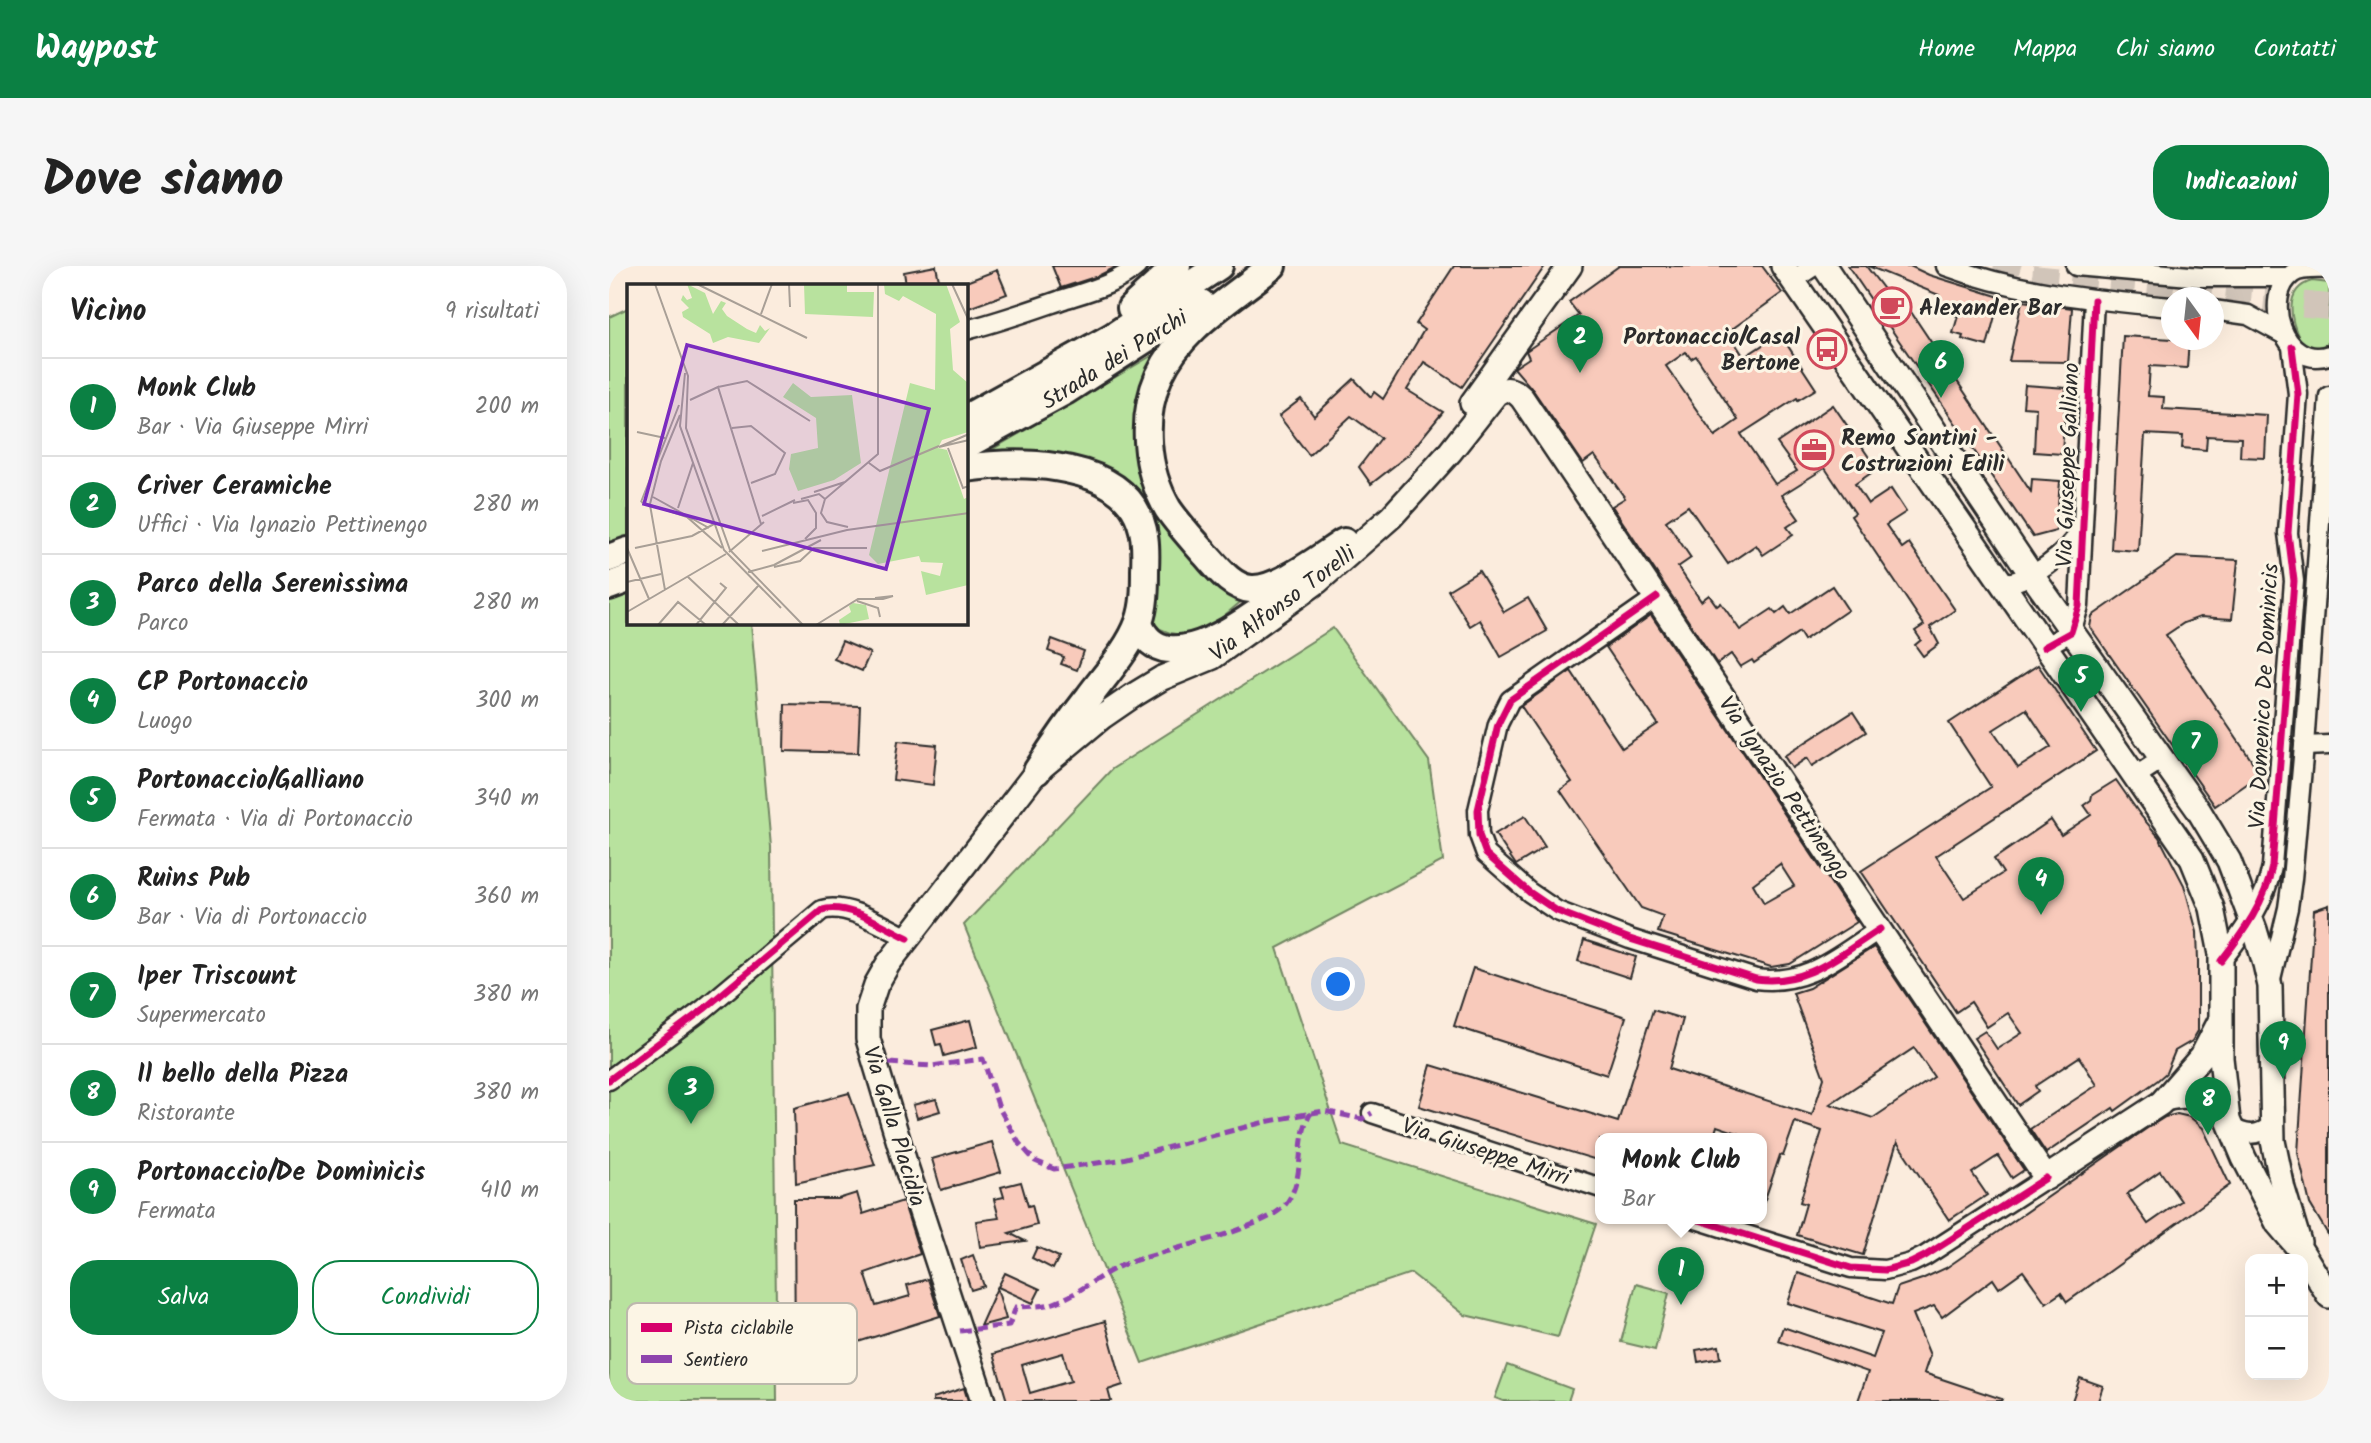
<!DOCTYPE html>
<html lang="it">
<meta charset="utf-8">
<style>
:root{--surface:#fff;--page:#f6f6f6;--text:#222;--muted:#767676;--line:#e0e0e0;--accent:#0b8043}
body{margin:0;font-family:Kalam,sans-serif;background:var(--page);color:var(--text)}
.controls{position:absolute;right:21px;bottom:21px;display:grid;overflow:hidden;border-radius:14px;box-shadow:0 7px 28px #0002}
.controls button{width:63px;height:63px;display:grid;place-items:center;padding:0;border:0;border-bottom:2px solid var(--line);background:var(--surface);color:var(--text);font:35px sans-serif}
.compass{position:absolute;left:1552px;top:21px;width:63px;height:63px;border-radius:50%;background:var(--surface);box-shadow:0 7px 28px #0002;rotate:165deg}
.you{position:absolute;left:730px;top:719px;width:24px;height:24px;margin:-18px;border:5px solid #fff;border-radius:50%;background:#1a73e8;box-shadow:0 0 0 10px #1a73e833}
.badge{display:grid;place-items:center;width:46px;height:46px;border-radius:50%;background:var(--accent);color:#fff;font-size:23px;font-weight:700}
.pin{position:absolute;translate:-50% -58px;filter:drop-shadow(0 2px 4px #0008)}
.pin::after{content:'';position:absolute;top:37px;width:24px;height:21px;background:inherit;clip-path:polygon(0 0,100% 0,50% 100%)}
.popup{position:absolute;left:986px;top:867px;width:172px;height:91px;box-sizing:border-box;display:grid;place-content:center;border-radius:14px;background:var(--surface);filter:drop-shadow(0 2px 5px #0005);font-size:23px;white-space:nowrap;color:var(--muted)}
.popup b{font-size:26px;color:var(--text)}
.popup::after{content:'';position:absolute;left:50%;top:100%;margin-left:-14px;border:14px solid transparent;border-top-color:var(--surface)}
.list{margin:0;padding:0;list-style:none}
h2{display:flex;justify-content:space-between;align-items:center;height:91px;margin:0;padding:0 28px;font-size:30px}
h2 small{font-size:23px;font-weight:400;color:var(--muted)}
.list li{display:grid;grid-template-columns:46px 1fr auto;gap:21px;align-items:center;box-sizing:border-box;height:98px;padding:0 28px;border-top:2px solid var(--line)}
.list b{display:block;font-size:26px;white-space:nowrap}
.list p{margin:0;font-size:23px;white-space:nowrap;color:var(--muted)}
.list em{font-size:23px;font-style:normal;color:var(--muted)}
.actions{display:flex;gap:14px;padding:21px 28px}
.actions a{flex:1;padding:16px 0;border:2px solid var(--accent);border-radius:28px;text-align:center;font-size:24px;color:var(--accent)}
.actions .main{background:var(--accent);color:#fff}
.map{position:relative;flex:none;width:1720px;height:1135px;overflow:hidden;border-radius:28px}
header{display:flex;align-items:center;gap:42px;box-sizing:border-box;height:98px;padding:0 35px;background:var(--accent);color:#fff}
header strong{font-size:33px}
nav{display:flex;gap:38px;margin-inline-start:auto;font-size:24px}
.intro{display:flex;align-items:center;justify-content:space-between;box-sizing:border-box;height:168px;padding:0 42px}
h1{margin:0;font-size:49px}
.button{padding:18px 32px;border-radius:28px;background:var(--accent);color:#fff;font-size:24px;font-weight:700}
main{display:flex;gap:42px;padding:0 42px}
aside{flex:1;background:var(--surface);border-radius:28px;box-shadow:0 7px 28px #0002}
.map>svg:first-child{display:block}
</style>
<header>
<strong>Waypost</strong>
<nav><a>Home</a><a>Mappa</a><a>Chi siamo</a><a>Contatti</a></nav>
</header>
<div class="intro"><h1>Dove siamo</h1><a class="button">Indicazioni</a></div>
<main>
<aside>
<h2>Vicino<small>9 risultati</small></h2>
<ul class="list">
<li><span class="badge">1</span><div><b>Monk Club</b><p>Bar · Via Giuseppe Mirri</p></div><em>200 m</em></li>
<li><span class="badge">2</span><div><b>Criver Ceramiche</b><p>Uffici · Via Ignazio Pettinengo</p></div><em>280 m</em></li>
<li><span class="badge">3</span><div><b>Parco della Serenissima</b><p>Parco</p></div><em>280 m</em></li>
<li><span class="badge">4</span><div><b>CP Portonaccio</b><p>Luogo</p></div><em>300 m</em></li>
<li><span class="badge">5</span><div><b>Portonaccio/Galliano</b><p>Fermata · Via di Portonaccio</p></div><em>340 m</em></li>
<li><span class="badge">6</span><div><b>Ruins Pub</b><p>Bar · Via di Portonaccio</p></div><em>360 m</em></li>
<li><span class="badge">7</span><div><b>Iper Triscount</b><p>Supermercato</p></div><em>380 m</em></li>
<li><span class="badge">8</span><div><b>Il bello della Pizza</b><p>Ristorante</p></div><em>380 m</em></li>
<li><span class="badge">9</span><div><b>Portonaccio/De Dominicis</b><p>Fermata</p></div><em>410 m</em></li>
</ul>
<div class="actions"><a class="main">Salva</a><a>Condividi</a></div>
</aside>
<div class="map">
<svg width="1720" height="1135" viewBox="0 0 1720 1135">
<rect width="100%" height="100%" fill="#fbecdd"/>
<filter id="ink" filterUnits="userSpaceOnUse"><feTurbulence type="fractalNoise" baseFrequency=".0143" numOctaves="2"/><feDisplacementMap in="SourceGraphic" scale="14" xChannelSelector="R" yChannelSelector="G"/><feConvolveMatrix kernelMatrix="1 2 1 2 8 2 1 2 1" color-interpolation-filters="sRGB"/></filter>
<g filter="url(#ink)">
<g fill="#b8e29e" stroke="#728664" stroke-width="2">
<path d="M1703,15L1720,17V76L1709,83L1692,76C1681,55 1674,23 1703,15Z"/>
<path d="M19,42V357H142L162,581L168,1135H0V51Z"/>
<path d="M549,86L527,174L634,334C603,359 584,383 544,359L529,232L374,189Z"/>
<path d="M724,362L820,495L834,595L668,682L733,879L987,958L949,1071L856,1049L802,1007L533,1097L355,659L503,503Z"/>
<path d="M1027,1018L1060,1027L1046,1084L1012,1076Z"/>
<path d="M898,1099L963,1123L959,1135H894L886,1132Z"/>
</g>
<g fill="#f8cabb" stroke="#2b2b2b" stroke-width="2" fill-rule="evenodd">
<path d="M327,0L331,19H297L295,6Z"/>
<path d="M443,0H509L489,10L452,22Z"/>
<path d="M845,0H936L853,121L815,96L798,124L834,146L799,189L762,218L750,201L772,172L742,150L700,189L670,150L692,133L705,150L745,113L762,131L765,126L774,133L815,64L807,58Z"/>
<path d="M1010,0H1153L1173,27L1119,66L1135,91L1171,68L1207,123L1189,134L1188,132L1132,168L1166,218L1188,205L1168,177L1224,139L1268,203L1246,218L1259,238L1282,223L1297,246L1277,259L1293,282L1300,277L1346,344L1321,361L1330,378L1314,390L1306,379L1312,374L1306,365L1315,359L1242,250L1246,247L1216,202L1173,229L1190,253L1178,261L1184,269L1154,289L1147,279L1119,298L1079,240L1057,255L1082,292L1069,301L1092,335L1100,329L1108,340L1112,337L1131,364L1163,343L1167,348L1176,341L1181,348L1223,320L1239,344L1195,374L1190,366L1145,397L1143,394L1131,401L1122,388L1108,398L1003,240L1016,232L985,189L974,197L924,124L905,102L920,92L917,85L970,49L960,36ZM1077,86L1082,93L1087,90L1129,154L1106,170L1057,100Z"/>
<path d="M1239,0H1257L1294,48L1300,43L1422,226L1423,213L1451,215L1447,265L1424,271Z"/>
<path d="M1259,0H1301L1320,9L1391,31L1378,80L1353,73L1354,70L1344,67L1349,50L1325,43L1330,29Z"/>
<path d="M388,4L398,28L357,43V16Z"/>
<path d="M1413,35L1463,42L1459,96L1400,95Z"/>
<path d="M1514,70L1580,74L1578,102L1541,100L1539,130L1555,131L1554,143L1658,149L1656,192L1631,191L1632,172L1598,170L1597,184L1573,182L1574,170L1536,168L1529,285L1502,283Z"/>
<path d="M1416,119L1457,122L1453,188L1425,186L1427,142L1414,141Z"/>
<path d="M1568,291L1629,294L1623,353L1591,351L1575,357L1557,369L1647,501L1645,513L1606,540L1481,361L1483,350Z"/>
<path d="M870,305L895,346L919,332L938,365L892,391L871,354L861,360L839,324Z"/>
<path d="M1042,349L1248,656L1181,698L1162,701L1049,666L1054,650L1032,642L951,524L963,516L912,440L962,405L1013,482L1049,458L997,381ZM1171,598L1185,620L1155,637L1144,618Z"/>
<path d="M443,373L475,385L468,404L452,398L455,391L439,385Z"/>
<path d="M233,375L261,387L253,405L225,393Z"/>
<path d="M1429,399L1487,485L1327,590L1355,632L1394,607L1385,593L1442,554L1452,569L1482,549L1475,539L1482,534L1483,529L1507,514L1532,550L1550,571L1575,619L1588,666L1589,695V765L1583,775L1566,785L1557,807L1549,814L1506,845L1504,842L1437,887L1421,863L1488,819L1470,791L1426,820L1429,825L1409,839L1365,772L1376,765L1388,783L1413,767L1399,747L1378,761L1362,736L1347,746L1252,605L1382,521L1340,457ZM1417,443L1442,481L1409,502L1384,464Z"/>
<path d="M176,438L251,440L249,487L175,485Z"/>
<path d="M1244,446L1257,466L1203,500L1198,492L1183,502L1175,490Z"/>
<path d="M289,475L328,479L324,519L284,514Z"/>
<path d="M916,550L936,581L907,599L886,568Z"/>
<path d="M1720,639V970L1701,938L1689,887L1705,644Z"/>
<path d="M975,674L1027,691L1021,712L969,695Z"/>
<path d="M1265,681L1415,904L1403,912L1389,890L1363,907L1378,929L1340,954L1288,876L1254,989L1188,969L1197,938L1191,936L1213,865L1186,856L1174,890L1171,889L1155,936H1152V873H1146L1108,860L1104,873H991V895L810,840L822,799L1009,856L1044,744L1074,753L1060,803L1203,849L1215,812L1184,727L1200,722ZM1305,782L1325,811L1264,852L1221,838Z"/>
<path d="M864,702L1017,751L998,809L845,760Z"/>
<path d="M361,754L368,781L335,790L332,778L327,779L323,764Z"/>
<path d="M240,827L266,899L187,917L185,842Z"/>
<path d="M327,833L331,845L308,852L304,839Z"/>
<path d="M1568,848L1581,851L1594,862L1621,919L1458,1036L1452,1027L1437,1037L1414,1005L1390,1022L1384,1013L1333,1051L1325,1040L1304,1048L1321,1089L1315,1107L1393,1133L1392,1135H1249L1259,1106L1169,1075L1174,1061L1264,1092L1273,1067L1179,1037L1189,1007L1283,1038L1289,1021L1313,1013L1337,1002L1537,863L1556,851ZM1551,905L1572,935L1539,958L1518,928Z"/>
<path d="M383,876L392,906L332,924L323,893Z"/>
<path d="M412,916L419,940L423,939L428,959L400,967L416,975L371,981L367,955L390,952L385,933L395,931L392,921Z"/>
<path d="M248,927L254,948L294,935L311,988L256,1007L267,1040L301,1030L298,1019L319,1013L331,1050L186,1096L185,933H229Z"/>
<path d="M428,981L450,991L444,1003L423,992Z"/>
<path d="M364,989L375,1020L362,1024L352,994Z"/>
<path d="M396,1007L431,1023L424,1037L389,1021Z"/>
<path d="M388,1022L397,1053L371,1060Z"/>
<path d="M496,1055L514,1119L499,1124L502,1135H398L384,1088ZM454,1087L462,1115L421,1127L413,1099Z"/>
<path d="M1110,1080L1112,1092L1089,1096L1087,1084Z"/>
<path d="M1471,1112L1494,1120L1489,1135H1463Z"/>
<path d="M355,1122L359,1135H324V1132Z"/>
</g>
<g fill="none" stroke-linecap="round" stroke-linejoin="round">
<path stroke="#d1c5b9" stroke-width="26" stroke-dasharray="26 13" stroke-linecap="butt" d="M1385,0L1423,12L1720,41"/>
<g stroke="#2b2b2b" stroke-width="23">
<g id="minor">
<path d="M1337,0C1410,27 1485,34 1562,41"/>
<path d="M1467,0L1592,11H1679"/>
<path d="M1720,3C1709,3 1692,1 1683,8C1653,29 1673,104 1720,89"/>
<path d="M1184,14L1205,0"/>
<path d="M1604,44L1639,49L1674,68"/>
<path d="M357,64C390,56 423,44 455,33C480,25 508,18 528,0"/>
<path d="M1392,317C1422,317 1459,288 1473,262"/>
<path d="M1048,331L901,434L889,458L869,544L870,569L877,588L920,626L948,645L1021,673L1147,713C1199,720 1230,689 1271,663"/>
<path d="M1435,381L1462,366L1470,340L1485,34"/>
<path d="M1695,480L1720,479"/>
<path d="M1527,510L1553,493"/>
<path d="M1612,695C1634,667 1657,635 1663,600L1685,315L1679,267L1689,128L1683,81"/>
<path d="M1661,717L1679,642L1683,613L1695,480L1720,130"/>
<path d="M0,814L95,743L213,644C238,636 276,661 299,672"/>
<path d="M1552,837C1576,828 1596,834 1618,847"/>
<path d="M763,847L992,922"/>
<path d="M1622,861C1636,870 1649,871 1663,859"/>
<path d="M1087,953L1242,1002L1276,1004L1302,997L1316,990L1437,912"/>
</g>
</g>
<g stroke="#2b2b2b" stroke-width="28">
<g id="major">
<path d="M1174,0L1583,593L1603,642L1612,688V792L1619,854L1635,892L1669,958L1693,986L1720,1030"/>
<path d="M1215,0L1422,308L1590,545L1620,595L1646,664L1656,698L1661,720L1664,875L1674,923L1690,976"/>
<path d="M863,137L961,0"/>
<path d="M374,1135L297,900L259,773V743L267,719L279,698L428,505L493,451L525,429L553,412L604,391L708,316L782,251L841,186L886,129C897,120 904,123 913,132L1437,912L1552,837L1593,790L1611,755"/>
</g>
</g>
<g stroke="#2b2b2b" stroke-width="32">
<g id="highway">
<path d="M663,0C622,34 573,60 550,110C532,151 536,204 559,243C570,259 584,274 596,288C608,301 622,321 642,323C668,325 713,290 735,276"/>
<path d="M522,42L568,0"/>
<path d="M357,152L503,71L610,0"/>
<path d="M357,179L456,125L592,37"/>
<path d="M357,202C407,195 494,194 525,242C537,261 537,282 536,304C536,321 536,340 530,356C520,383 497,408 480,431C461,455 444,480 428,505"/>
<path d="M0,292L19,285"/>
<path d="M0,320L19,313"/>
<path d="M530,358C555,423 652,345 684,320"/>
</g>
</g>
<use href="#minor" stroke="#fcf5e5" stroke-width="18"/>
<use href="#major" stroke="#fcf5e5" stroke-width="23"/>
<use href="#highway" stroke="#fcf5e5" stroke-width="26"/>
<g stroke="#8e44ad" stroke-width="5" stroke-dasharray="10 5" stroke-linecap="butt">
<path d="M265,796L322,800L374,793L390,842L410,877L426,895L445,903L510,894L656,856L702,847L715,845L753,853L763,847"/>
<path d="M351,1065L400,1059L407,1041C419,1040 434,1041 445,1037C470,1028 491,1008 516,998C550,985 656,964 676,939C698,912 685,874 702,847"/>
</g>
<g stroke="#fcf5e5" stroke-width="11">
<g id="cycleway">
<path d="M1048,331L901,434L889,458L869,544L870,569L877,588L920,626L948,645L1021,673L1147,713C1199,720 1230,689 1271,663"/>
<path d="M1435,381L1462,366L1470,340L1485,34"/>
<path d="M1612,695C1634,667 1657,635 1663,600L1685,315L1679,267L1689,128L1683,81"/>
<path d="M0,814L95,743L213,644C238,636 276,661 299,672"/>
<path d="M1087,953L1242,1002L1276,1004L1302,997L1316,990L1437,912"/>
</g>
</g>
<use href="#cycleway" stroke="#d6006c" stroke-width="7"/>
</g>
</g>
<defs>
<g id="cafe-ring" transform="scale(2.0125)"><circle r="9.5" fill="#fcf5e5" stroke="#d1495b" stroke-width="1.5"/><path d="M-5.5-4.5H6V0H3Q3 3.5 0 3.5H-2.5Q-5.5 3.5-5.5 0ZM3-3.2v2h1.7v-2ZM-6 4.5H4V6H-6Z" fill="#d1495b"/></g>
<g id="bus-ring" transform="scale(2.0125)"><circle r="9.5" fill="#fcf5e5" stroke="#d1495b" stroke-width="1.5"/><path d="M-5-6H5V4H4V6H2V4H-2V6H-4V4H-5ZM-3.5-4V0h7V-4ZM-3.5 1.2v1.5H-2V1.2ZM2 1.2v1.5H3.5V1.2Z" fill="#d1495b"/></g>
<g id="office-ring" transform="scale(2.0125)"><circle r="9.5" fill="#fcf5e5" stroke="#d1495b" stroke-width="1.5"/><path d="M-6-3h4V-5.5h4V-3h4V5H-6ZM-1-4.5V-3h2v-1.5ZM-6 0V1H6V0Z" fill="#d1495b"/></g>
</defs>
<g fill-rule="evenodd">
<use href="#cafe-ring" x="1283" y="41"/>
<use href="#bus-ring" x="1218" y="83"/>
<use href="#office-ring" x="1205" y="184"/>
</g>
<g text-anchor="middle" stroke-width="6" stroke-linejoin="round" paint-order="stroke">
<g font-size="23" font-weight="bold" fill="#2b2b2b" stroke="#fcf5e5" text-anchor="start">
<text x="1310" y="49">Alexander Bar</text>
<text x="1191" y="78" text-anchor="end">Portonaccio/Casal<tspan x="1191" dy="26">Bertone</tspan></text>
<text x="1232" y="179">Remo Santini -<tspan x="1232" dy="26">Costruzioni Edili</tspan></text>
</g>
<g font-size="23" fill="#2b2b2b" stroke="#fcf5e5">
<text transform="translate(505 93) rotate(-32)" y="8">Strada dei Parchi</text>
<text transform="translate(1458 199) rotate(-88)" y="8">Via Giuseppe Galliano</text>
<text transform="translate(673 337) rotate(-37)" y="8">Via Alfonso Torelli</text>
<text transform="translate(1654 430) rotate(-87)" y="8">Via Domenico De Dominicis</text>
<text transform="translate(1176 522) rotate(56)" y="8">Via Ignazio Pettinengo</text>
<text transform="translate(286 860) rotate(73)" y="8">Via Galla Placidia</text>
<text transform="translate(877 885) rotate(18)" y="8">Via Giuseppe Mirri</text>
</g>
</g>
<g transform="translate(18 18)">
<rect width="341" height="341" fill="#fbecdd"/>
<path d="M60,0L78,9L86,30L94,17L99,19L95,25L100,32L120,45L129,49L133,41L138,47L143,44L132,59L101,53L86,59L83,50L56,33L55,28L62,24L54,16L56,11L60,16L65,14ZM177,0H220V8H247L246,33L178,30ZM257,0H319L333,38L323,45L326,86L341,99V148L315,156L311,164L320,166L337,215L341,213V301L299,311L294,287L313,292L316,279L294,278L292,272L251,280L242,271L283,99L308,106L309,30L276,12L272,17L258,10ZM166,99L184,113L225,111L234,179L207,196L171,207L162,185L164,170L191,164L189,134L156,113ZM226,319L239,321L242,335L213,341L212,336L224,328L222,322Z" fill="#b8e29e"/>
<path fill="none" stroke="#a89f96" stroke-width="2" d="M28,0L61,92L59,144L103,266L176,341M70,0L180,54M162,0L163,23M325,0L342,37M134,30L145,0M58,89L53,142L97,266L154,324M91,103L120,97L183,137M63,116L91,103L134,240M105,144L124,142L158,169L148,190L124,199M10,148L38,154M342,150L312,163L342,156M321,164L336,204L342,202M242,179L253,187L312,162M218,198L198,215L194,229L200,238L221,243M187,208L218,198L251,170V0M26,213L82,244M174,215L192,210L198,215M14,218L52,121M14,218L60,233L95,264M166,219L181,216L189,229V244L178,255M23,220L34,177L53,131M23,221L38,306M51,224L66,179M135,232L168,216M0,264L22,315M8,264L65,252L87,240M135,267L220,246L342,229M102,268L137,238M147,281L194,256M147,283L173,277L187,264H240M121,288L147,281M61,293L112,341M0,298L34,290M230,317L251,324L253,333M0,328L99,270M31,341L51,318L79,341M69,341L99,304L93,299M95,341L132,301M189,341L231,315H256L266,312L248,314"/>
<path fill="#7b2cbf" fill-opacity="0.15" stroke="#7b2cbf" stroke-width="3.5" d="M60,61L302,125L259,285L17,220Z"/>
<rect width="341" height="341" fill="none" stroke="#2b2b2b" stroke-width="3.5"/>
</g>
<rect x="18" y="1037" width="230" height="81" rx="10" fill="#fcf5e5" stroke="#bdb8ad" stroke-width="2"/>
<rect x="32" y="1057" width="31" height="9" fill="#d6006c"/>
<rect x="32" y="1089" width="31" height="8" fill="#8e44ad"/>
<g font-size="19" fill="#2b2b2b">
<text x="75" y="1068">Pista ciclabile</text>
<text x="75" y="1100">Sentiero</text>
</g>
</svg>
<div class="controls">
<button>+</button>
<button>−</button>
</div>
<svg class="compass" viewBox="-18 -18 36 36"><path d="M0-13l5 13h-10z" fill="#e53935"/><path d="M0 13l5-13h-10z" fill="#767676"/></svg>
<div class="you"></div>
<div class="pin badge" style="left:1072px;top:1039px">1</div>
<div class="popup"><b>Monk Club</b>Bar</div>
<div class="pin badge" style="left:971px;top:107px">2</div>
<div class="pin badge" style="left:82px;top:858px">3</div>
<div class="pin badge" style="left:1432px;top:649px">4</div>
<div class="pin badge" style="left:1472px;top:446px">5</div>
<div class="pin badge" style="left:1332px;top:132px">6</div>
<div class="pin badge" style="left:1586px;top:512px">7</div>
<div class="pin badge" style="left:1599px;top:869px">8</div>
<div class="pin badge" style="left:1674px;top:813px">9</div>
</div>
</main>
